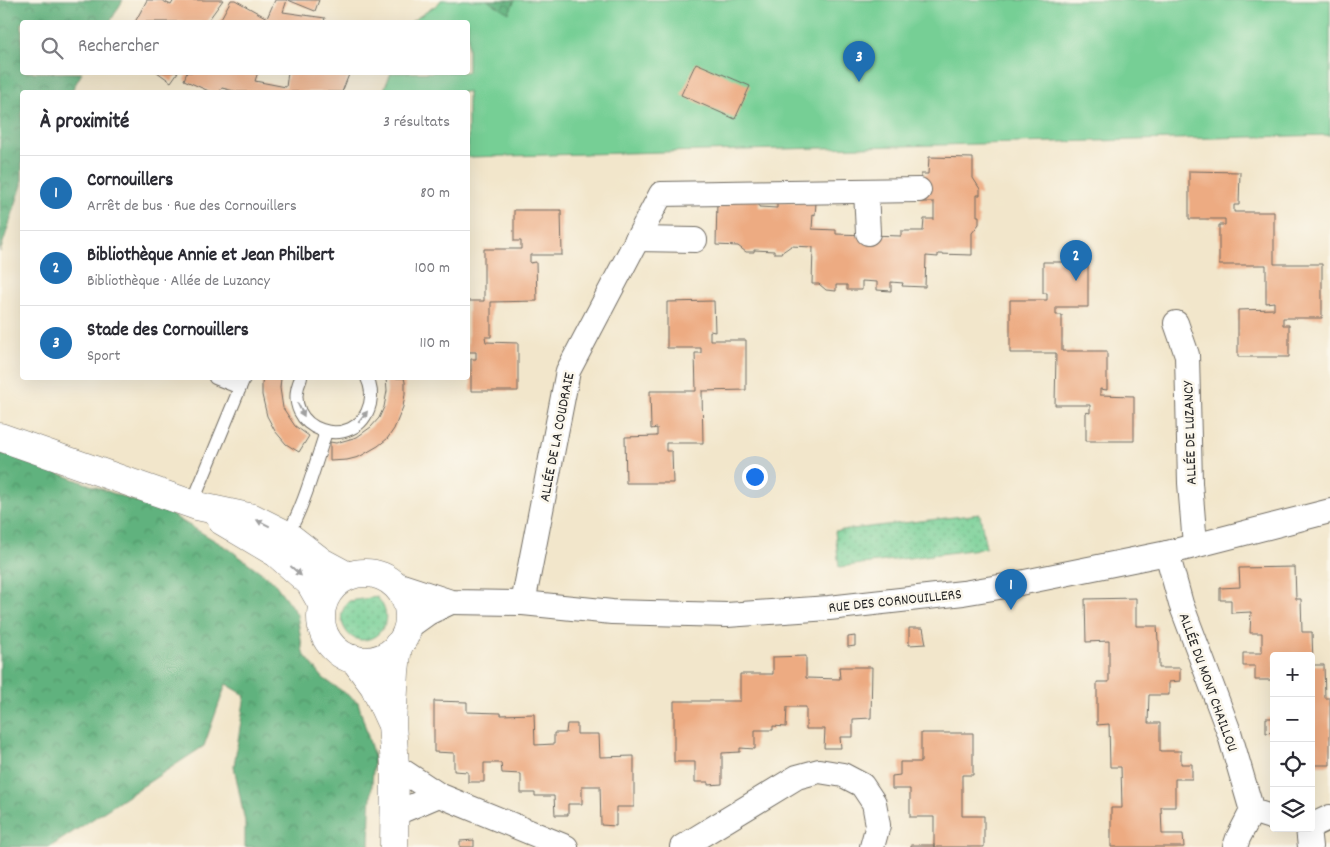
<!DOCTYPE html>
<html lang="fr">
<meta charset="utf-8">
<style>
:root{--surface:#fff;--page:#f2f2f3;--text:#2b2b33;--muted:#7c7c81;--line:#e1e1e2;--accent:#1f6fb2}
body{margin:0;font-family:Dekko,sans-serif;background:var(--page);color:var(--text)}
.controls{position:absolute;right:15px;bottom:15px;display:grid;overflow:hidden;border-radius:5px;box-shadow:0 5px 20px #0002}
.controls button{width:45px;height:45px;display:grid;place-items:center;padding:0;border:0;border-bottom:1px solid var(--line);background:var(--surface);color:var(--text);font:25px sans-serif}
.you{position:absolute;left:754px;top:476px;width:18px;height:18px;margin:-12px;border:4px solid #fff;border-radius:50%;background:#1a73e8;box-shadow:0 0 0 8px #1a73e833}
.badge{display:grid;place-items:center;width:32px;height:32px;border-radius:50%;background:var(--accent);color:#fff;font-size:16px;font-weight:700}
.pin{position:absolute;translate:-50% -41px;filter:drop-shadow(0 1px 2px #0008)}
.pin::after{content:'';position:absolute;top:26px;width:18px;height:15px;background:inherit;clip-path:polygon(0 0,100% 0,50% 100%)}
.list{margin:0;padding:0;list-style:none}
h2{display:flex;justify-content:space-between;align-items:center;height:65px;margin:0;padding:0 20px;font-size:21px}
h2 small{font-size:16px;font-weight:400;color:var(--muted)}
.list li{display:grid;grid-template-columns:32px 1fr auto;gap:15px;align-items:center;box-sizing:border-box;height:75px;padding:0 20px;border-top:1px solid var(--line)}
.list b{display:block;font-size:19px;white-space:nowrap}
.list p{margin:0;font-size:16px;white-space:nowrap;color:var(--muted)}
.list em{font-size:16px;font-style:normal;color:var(--muted)}
.icon{flex:none;width:28px;height:28px;fill:none;stroke:currentColor;stroke-width:2;stroke-linecap:round;stroke-linejoin:round}
.map{position:relative;flex:none;width:1330px;height:847px;overflow:hidden}
.search{position:absolute;background:var(--surface);box-shadow:0 5px 20px #0002;left:20px;top:20px;width:450px;height:55px;display:flex;align-items:center;gap:12px;box-sizing:border-box;padding:0 18px;border-radius:5px;color:var(--muted);font-size:19px}
.panel{position:absolute;background:var(--surface);box-shadow:0 5px 20px #0002;left:20px;top:90px;width:450px;height:290px;border-radius:5px}
.map>svg:first-child{display:block}
</style>
<div class="map">
<svg width="1330" height="847" viewBox="0 0 1330 847">
<defs>
<pattern id="grass-dots" width="8" height="8" patternUnits="userSpaceOnUse" patternTransform="scale(1.25)"><rect width="8" height="8" fill="#76cf95"/><path d="M2 2h.1M6 6h.1" fill="none" stroke="#61a87a" stroke-width="1.8" stroke-linecap="round"/></pattern>
<pattern id="forest-crowns" width="20" height="18" patternUnits="userSpaceOnUse" patternTransform="scale(1.25)"><rect width="20" height="18" fill="#60b27e"/><path d="M2 6a3 3 0 1 1 6 0M12 15a3 3 0 1 1 6 0" fill="none" stroke="#4f9167"/></pattern>
</defs>
<rect width="100%" height="100%" fill="#fbf7ec"/>
<filter id="ink" filterUnits="userSpaceOnUse"><feTurbulence type="fractalNoise" baseFrequency=".02" numOctaves="2"/><feDisplacementMap in="SourceGraphic" scale="10" xChannelSelector="R" yChannelSelector="G"/><feConvolveMatrix kernelMatrix="1 2 1 2 8 2 1 2 1" color-interpolation-filters="sRGB"/></filter>
<filter id="wash" filterUnits="userSpaceOnUse"><feTurbulence type="fractalNoise" baseFrequency=".0096" numOctaves="4" result="noise"/><feDisplacementMap in="SourceGraphic" scale="20" xChannelSelector="R" yChannelSelector="G"/><feGaussianBlur stdDeviation="1.12" result="paint"/><feColorMatrix in="noise" values="0 0 0 0 0 0 0 0 0 0 0 0 0 0 0 0 0 1.4 0 .05"/><feComposite in="paint" operator="in"/></filter>
<g filter="url(#wash)">
<rect width="100%" height="100%" fill="#f2e6cb"/>
<g fill="url(#grass-dots)" stroke="#507d60">
<path d="M980,514L986,548L839,567L835,531Z"/>
<path d="M377,597C405,628 358,658 344,627C339,617 342,609 349,601Z"/>
</g>
<g fill="url(#forest-crowns)" stroke="#466e54">
<path d="M0,0H123L110,22H22V72L82,73L71,92H22V185L0,252Z"/>
<path d="M487,0H515L509,13Z"/>
<path d="M0,452L170,514L229,549L273,581L297,614L303,653L323,678L358,702L374,757L370,811L369,847H245V822L234,766L245,695L226,684L204,746L50,847H0Z"/>
</g>
<path fill="#76cf95" stroke="#507d60" d="M441,0H487L509,13L515,0H1330V135L468,157V92H383L391,73L468,72V22H411L438,4Z"/>
<g id="blocks">
<g fill="#edab82">
<path d="M147,0H161L171,5L174,0H223L207,22H135Z"/>
<path d="M231,0H235L267,18L275,0H287L283,12L325,18L324,22H219Z"/>
<path d="M288,0H319L315,11Z"/>
<path d="M696,63L750,86L735,119L681,95Z"/>
<path d="M157,72H178L171,82Z"/>
<path d="M187,72H258L255,81L286,87L288,72H350L342,92H238L222,88L220,92H211L184,80Z"/>
<path d="M929,157L973,158V178L980,189V195H977V216H979V224L972,233V255L938,254V257L926,256L925,287L902,286L903,283L891,282V291L877,290V282L862,281V290H847V285H836V291L826,290L819,284H812L813,247L791,246L781,253H774V251L754,250V252H746L738,246L716,245L717,201L760,195L759,207L777,208V201L816,203L815,215L813,214L812,229L836,230V234L901,236V231H923L924,219H934V202H920L921,174H928Z"/>
<path d="M1189,171L1240,172L1239,205H1234V212H1274V264H1322V318H1283V325H1289V357H1238V310L1274,309V302L1266,303V265H1219V225H1225V219H1189Z"/>
<path d="M514,210H561L562,255H530V263L536,262L537,301L491,302V337H485L486,342L518,343V391H471V359H476V352H468V301H484V249H521V241H514Z"/>
<path d="M1043,262H1088V307H1056V315H1062V351H1107V390L1100,389V395L1134,396V441H1086V412L1090,413V405H1055L1056,353H1010V300H1047V293H1043Z"/>
<path d="M714,301L715,332L710,331V340H746V390L702,391L703,443H666V451H672L673,483H626L625,437L657,436V428L651,429L650,391H696L695,353H701V348H667V302Z"/>
<path d="M263,378H281L280,388L283,408L295,426L309,436L299,452L294,449L286,444L275,431L267,416L262,395V384Z"/>
<path d="M386,378H404L405,382V394L403,407L394,429L387,439L378,446L359,457L347,460L330,461V442L336,443L357,437L371,427L379,418L384,407L387,391Z"/>
<path d="M1295,567L1296,599H1301L1302,632H1312L1313,665H1324L1325,698H1330V765H1311V656H1274V680H1255V666H1243V653H1262V633H1250L1251,612L1231,613V600H1220V588L1240,587L1239,568Z"/>
<path d="M1136,598V626H1157L1158,640L1159,641V668H1180V681L1169,682V695H1149L1148,723H1160V751H1181V764H1192V779H1175V807H1161L1162,834H1183L1184,847H1111V808H1122L1121,767H1110L1109,724L1097,725V682H1109V641L1086,642L1085,599Z"/>
<path d="M909,628H923L926,644L909,645Z"/>
<path d="M855,636V646L848,647V637Z"/>
<path d="M806,656V678L840,679L839,667H872L871,718L853,719V737H840L841,748H824L825,729H806V707H787L786,727L773,726V730H755V749L740,748V752L722,753V784L708,785V782H695V762H674V701H740V674H773V657Z"/>
<path d="M434,701L467,702V712L501,713V715L534,714L535,745L554,744V733H566L567,724H577V734H599L600,757L634,756V807H616V826L601,825L600,786H582V804H568V815H555L554,796H535V793H521V774L502,773L501,763H484V782H468V772L454,771V753L434,752Z"/>
<path d="M1266,718H1274V732L1266,733Z"/>
<path d="M921,733H973V775H962V816H984V847H934V817H910V789H892V776L900,775V762H921Z"/>
<path d="M474,840V847H460V841Z"/>
<rect x="911" y="845" width="23" height="2"/>
</g>
</g>
</g>
<g filter="url(#ink)">
<use href="#blocks" fill-opacity="0" stroke="#716c63" stroke-width="1"/>
<g fill="none" stroke-linecap="round" stroke-linejoin="round">
<g stroke="#716c63" stroke-width="14">
<g id="service">
<path d="M215,378L240,388"/>
<path d="M301,378C277,431 357,455 370,404C372,395 371,386 367,378"/>
<path d="M192,504L244,378"/>
<path d="M286,537C305,505 314,467 326,432"/>
</g>
</g>
<g stroke="#716c63" stroke-width="26">
<g id="minor">
<path d="M866,191L868,233"/>
<path d="M637,239L695,240"/>
<path d="M1176,323L1187,355L1190,483L1195,545"/>
<path d="M1167,553L1181,604L1229,732L1252,811L1238,838L1235,847"/>
<path d="M393,583L451,602L523,603L612,612L727,615L829,608L963,593L1005,586L1167,553L1330,511"/>
<path d="M523,603L568,371L661,194L919,190"/>
<path d="M407,628L428,613L451,602"/>
<path d="M395,766L439,795L566,847"/>
<path d="M1252,811L1274,818"/>
<path d="M394,814L439,795"/>
<path d="M1311,826L1330,817"/>
<path d="M1308,828L1310,847"/>
<path d="M682,847L797,777L819,771L843,775L862,785L874,803L878,825L872,847"/>
</g>
</g>
<g stroke="#716c63" stroke-width="29">
<g id="secondary">
<path d="M0,437L197,506L253,518L287,535L322,562L348,576"/>
<path d="M222,521L276,553L310,583L322,604"/>
<circle cx="365" cy="617" r="44"/>
<path d="M354,659L374,686L390,721"/>
<path d="M394,847L395,766L392,724L395,672L398,645"/>
</g>
</g>
<use href="#service" stroke="#fff" stroke-width="12"/>
<use href="#minor" stroke="#fff" stroke-width="24"/>
<use href="#secondary" stroke="#fff" stroke-width="28"/>
</g>
<defs><path id="oneway-solid" d="M-6-.8H1V-3.2L6.5 0L1 3.2V.8H-6Z" transform="scale(1.25)"/></defs>
<g fill="#a0a0a0">
<use href="#oneway-solid" transform="translate(301 410) rotate(64)"/>
<use href="#oneway-solid" transform="translate(363 417) rotate(-52)"/>
<use href="#oneway-solid" transform="translate(263 523) rotate(-154)"/>
<use href="#oneway-solid" transform="translate(296 571) rotate(42)"/>
</g>
</g>
<g text-anchor="middle" stroke-width="5" stroke-linejoin="round" paint-order="stroke">
<g font-size="15" fill="#2b2b2b" stroke="#fbf7ec">
<text transform="translate(1189 433) rotate(-92)" y="5">ALLÉE DE LUZANCY</text>
<text transform="translate(556 437) rotate(-79)" y="5">ALLÉE DE LA COUDRAIE</text>
<text transform="translate(895 600) rotate(-6)" y="5">RUE DES CORNOUILLERS</text>
<text transform="translate(1209 682) rotate(70)" y="5">ALLÉE DU MONT CHAILLOU</text>
</g>
</g>
</svg>
<div class="controls">
<button>+</button>
<button>−</button>
<button><svg class="icon" aria-label="locate" viewBox="0 0 24 24"><circle cx="12" cy="12" r="6"/><path d="M12 2v4M12 18v4M2 12h4M18 12h4"/></svg></button>
<button><svg class="icon" aria-label="layers" viewBox="0 0 24 24"><path d="M12 4l9 5-9 5-9-5zM3 14l9 5 9-5"/></svg></button>
</div>
<div class="you"></div>
<div class="pin badge" style="left:1011px;top:610px">1</div>
<div class="pin badge" style="left:1076px;top:281px">2</div>
<div class="pin badge" style="left:859px;top:82px">3</div>
<div class="search"><svg class="icon" aria-label="search" viewBox="0 0 24 24"><circle cx="10" cy="10" r="6"/><path d="M15 15l6 6"/></svg>Rechercher</div>
<section class="panel">
<h2>À proximité<small>3 résultats</small></h2>
<ul class="list">
<li><span class="badge">1</span><div><b>Cornouillers</b><p>Arrêt de bus · Rue des Cornouillers</p></div><em>80 m</em></li>
<li><span class="badge">2</span><div><b>Bibliothèque Annie et Jean Philbert</b><p>Bibliothèque · Allée de Luzancy</p></div><em>100 m</em></li>
<li><span class="badge">3</span><div><b>Stade des Cornouillers</b><p>Sport</p></div><em>110 m</em></li>
</ul>
</section>
</div>
